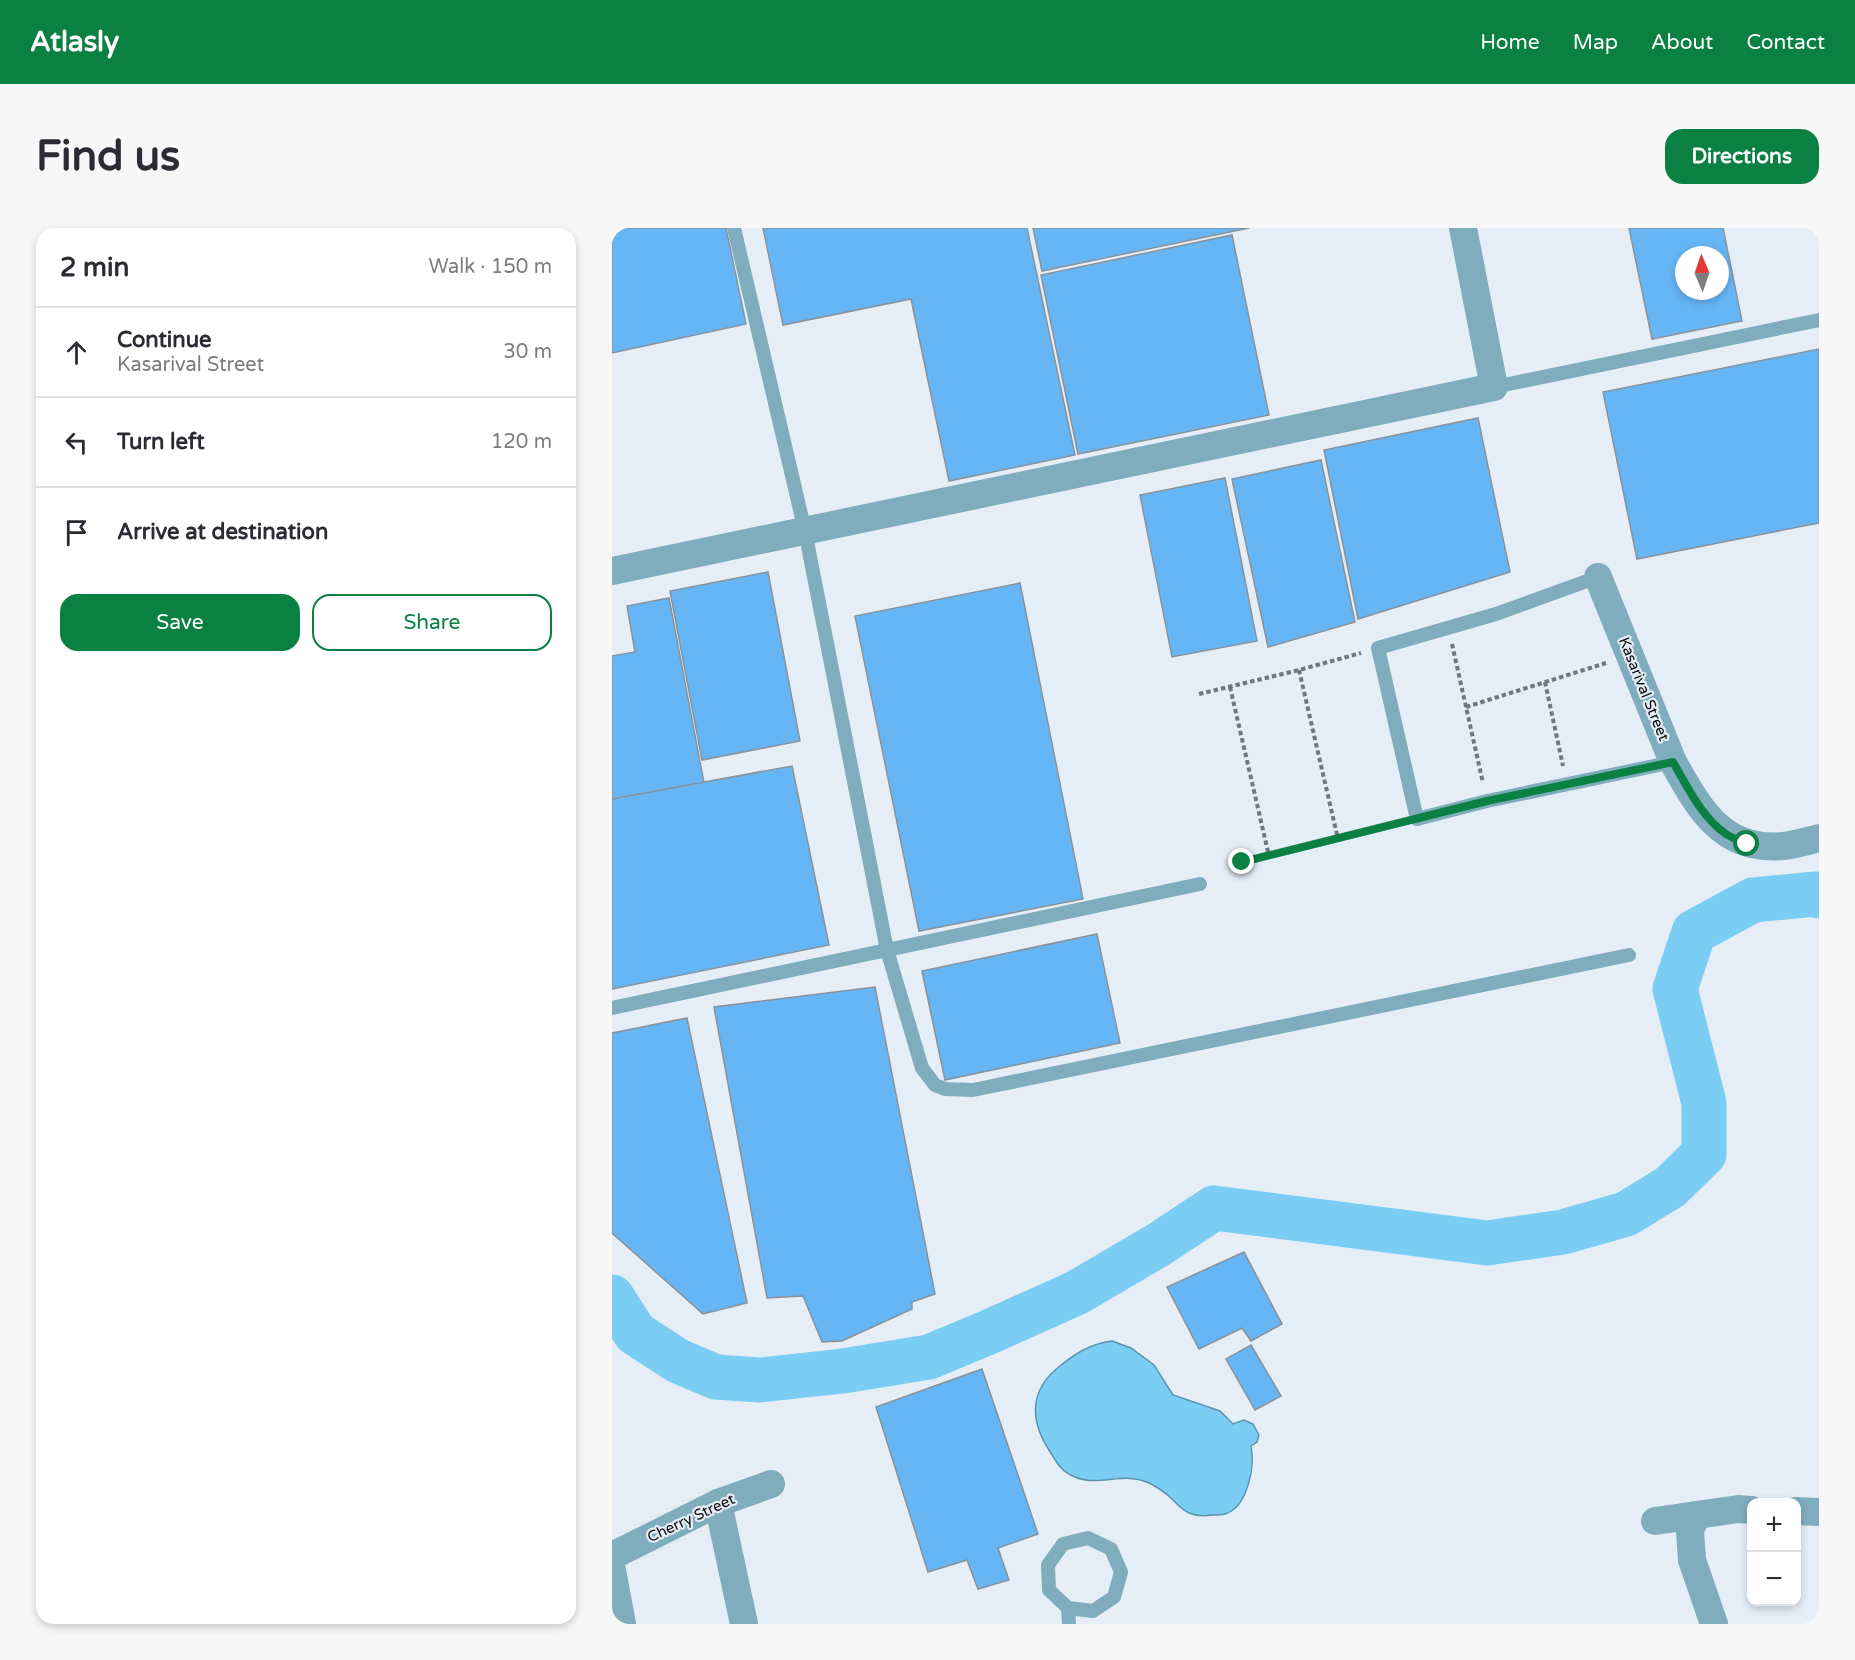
<!DOCTYPE html>
<meta charset="utf-8">
<style>
:root{--surface:#fff;--page:#f7f7f7;--text:#2b2b33;--muted:#7c7c81;--line:#e1e1e2;--accent:#0b8043}
body{margin:0;font-family:"Varela Round",sans-serif;background:var(--page);color:var(--text)}
.controls{position:absolute;right:18px;bottom:18px;display:grid;overflow:hidden;border-radius:12px;box-shadow:0 3px 9px #0003}
.controls button{width:54px;height:54px;display:grid;place-items:center;padding:0;border:0;border-bottom:2px solid var(--line);background:var(--surface);color:var(--text);font:30px sans-serif}
.compass{position:absolute;left:1063px;top:18px;width:54px;height:54px;border-radius:50%;background:var(--surface);box-shadow:0 3px 9px #0003;rotate:358deg}
.stop{position:absolute;width:18px;height:18px;margin:-14px;border:4px solid #0b8043;border-radius:50%;background:#fff}
.stop.end{background:#0b8043;border-color:#fff;box-shadow:0 2px 6px #0008}
.list{margin:0;padding:0;list-style:none}
h2{display:flex;justify-content:space-between;align-items:center;height:78px;margin:0;padding:0 24px;font-size:26px}
h2 small{font-size:20px;font-weight:400;color:var(--muted)}
.list li{display:grid;grid-template-columns:39px 1fr auto;gap:18px;align-items:center;box-sizing:border-box;height:90px;padding:0 24px;border-top:2px solid var(--line)}
.list b{display:block;font-size:22px;white-space:nowrap}
.list p{margin:0;font-size:20px;white-space:nowrap;color:var(--muted)}
.list em{font-size:20px;font-style:normal;color:var(--muted)}
.actions{display:flex;gap:12px;padding:18px 24px}
.actions a{flex:1;padding:14px 0;border:2px solid var(--accent);border-radius:18px;text-align:center;font-size:21px;color:var(--accent)}
.actions .main{background:var(--accent);color:#fff}
.icon{flex:none;width:33px;height:33px;fill:none;stroke:currentColor;stroke-width:2;stroke-linecap:round;stroke-linejoin:round}
.map{position:relative;flex:none;width:1207px;height:1396px;overflow:hidden;border-radius:18px}
header{display:flex;align-items:center;gap:36px;box-sizing:border-box;height:84px;padding:0 30px;background:var(--accent);color:#fff}
header strong{font-size:28px}
nav{display:flex;gap:33px;margin-inline-start:auto;font-size:21px}
.intro{display:flex;align-items:center;justify-content:space-between;box-sizing:border-box;height:144px;padding:0 36px}
h1{margin:0;font-size:42px}
.button{padding:15px 27px;border-radius:18px;background:var(--accent);color:#fff;font-size:21px;font-weight:700}
main{display:flex;gap:36px;padding:0 36px}
aside{flex:1;background:var(--surface);border-radius:18px;box-shadow:0 3px 9px #0003}
.map>svg:first-child{display:block}
</style>
<header>
<strong>Atlasly</strong>
<nav><a>Home</a><a>Map</a><a>About</a><a>Contact</a></nav>
</header>
<div class="intro"><h1>Find us</h1><a class="button">Directions</a></div>
<main>
<aside>
<h2>2 min<small>Walk · 150 m</small></h2>
<ul class="list">
<li><svg class="icon" aria-label="ahead" viewBox="0 0 24 24"><path d="M12 20V5M6 11l6-6 6 6"/></svg><div><b>Continue</b><p>Kasarival Street</p></div><em>30 m</em></li>
<li><svg class="icon" aria-label="left" viewBox="0 0 24 24"><path d="M17 20v-9H6M10 6l-5 5 5 5"/></svg><div><b>Turn left</b></div><em>120 m</em></li>
<li><svg class="icon" aria-label="arrive" viewBox="0 0 24 24"><path d="M6 21V4h12l-3 4 3 4H6"/></svg><div><b>Arrive at destination</b></div></li>
</ul>
<div class="actions"><a class="main">Save</a><a>Share</a></div>
</aside>
<div class="map">
<svg width="1207" height="1396" viewBox="0 0 1207 1396">
<rect width="100%" height="100%" fill="#e5eef6"/>
<path fill="#7bcdf3" stroke="#5993af" stroke-width="1.5" d="M500,1113L519,1120L542,1137L561,1167L608,1183L621,1196L632,1192L641,1196L647,1207L645,1214L639,1218C643,1238 636,1279 613,1286C610,1287 604,1287 600,1287C593,1288 584,1288 577,1285C570,1282 565,1276 560,1271C554,1265 545,1259 537,1255C510,1242 483,1262 457,1246C447,1241 443,1231 437,1222C417,1191 418,1161 448,1138C464,1125 478,1116 500,1113Z"/>
<g fill="none" stroke-linecap="round" stroke-linejoin="round">
<path stroke="#7bcdf3" stroke-width="45" d="M0,1069L23,1105L66,1133L104,1149L148,1152L231,1143L317,1129L377,1104L464,1065L546,1017L602,980L875,1015L951,1004L1014,986L1058,959L1092,926V875L1063,761L1082,704L1141,672L1204,666L1207,668"/>
</g>
<g fill="#66b5f5" stroke="#8a9299" stroke-width="1.5" fill-rule="evenodd">
<path d="M0,0H114L134,96L0,125Z"/>
<path d="M151,0H415L463,227L337,253L299,71L171,97Z"/>
<path d="M421,0H637L430,43Z"/>
<path d="M1017,0H1111L1130,93L1040,111ZM1072,27H1108V63H1072Z"/>
<path d="M620,7L657,187L466,226L429,47Z"/>
<path d="M1207,121V295L1025,331L991,164Z"/>
<path d="M866,190L898,344L746,391L712,222Z"/>
<path d="M709,232L743,394L656,419L620,251Z"/>
<path d="M613,250L645,413L560,429L528,267Z"/>
<path d="M156,344L188,513L90,532L58,363Z"/>
<path d="M408,355L471,671L307,703L243,388Z"/>
<path d="M57,370L92,555L0,573V428L23,424L15,378Z"/>
<path d="M180,538L217,717L0,761V571Z"/>
<path d="M485,706L508,815L333,852L310,743Z"/>
<path d="M263,759L323,1066L300,1074V1081L230,1113L210,1114L191,1068L155,1070L102,779Z"/>
<path d="M75,790L135,1075L91,1086L0,1005V805Z"/>
<path d="M632,1024L670,1096L639,1113L630,1100L587,1121L555,1059Z"/>
<path d="M639,1117L669,1168L643,1182L614,1131Z"/>
<path d="M370,1141L426,1306L386,1320L397,1352L366,1361L355,1332L316,1344L264,1179Z"/>
</g>
<g fill="none" stroke-linecap="round" stroke-linejoin="round">
<g stroke="#71777c" stroke-width="4" stroke-dasharray="4.5 3" stroke-linecap="butt">
<path d="M840,416L871,555"/>
<path d="M687,442L726,611"/>
<path d="M933,454L951,538"/>
<path d="M618,459L657,628"/>
<path d="M587,466L687,442L749,425"/>
<path d="M854,479L994,435"/>
<path d="M630,634L786,596"/>
</g>
<g stroke="#80adbe" stroke-width="14">
<path d="M122,0L193,303L275,722L310,840L323,857L333,861L361,862L1017,727"/>
<path d="M882,159L1207,92"/>
<path d="M986,349L884,386L766,420L805,591L875,573L1061,534"/>
<path d="M0,780L588,656"/>
<path d="M456,1380L481,1383L502,1369L509,1344L499,1321L476,1310L451,1316L436,1337L437,1362L456,1380L457,1396"/>
</g>
<g stroke="#80adbe" stroke-width="28">
<path d="M0,343L882,159L851,0"/>
<path d="M986,349L1061,534C1087,580 1110,624 1171,618C1183,617 1195,613 1207,610"/>
<path d="M106,1275L132,1396"/>
<path d="M1184,1283L1207,1284"/>
<path d="M1084,1287L1078,1303L1080,1332L1102,1396"/>
<path d="M1043,1293L1126,1281L1140,1282"/>
<path d="M0,1328L106,1275L159,1256"/>
<path d="M0,1342L10,1396"/>
</g>
</g>
<g fill="none" stroke-linecap="round" stroke-linejoin="round">
<path stroke="#0b8043" stroke-width="8" d="M630,634L875,573L1061,534C1075,558 1090,590 1114,606C1120,610 1128,613 1135,616"/>
</g>
<g text-anchor="middle" stroke-width="4.5" stroke-linejoin="round" paint-order="stroke">
<g font-size="15" fill="#0a0d0f" stroke="#e5eef6">
<text transform="translate(1032 461) rotate(68)" y="5">Kasarival Street</text>
<text transform="translate(79 1290) rotate(-25)" y="5">Cherry Street</text>
</g>
</g>
</svg>
<div class="controls">
<button>+</button>
<button>−</button>
</div>
<svg class="compass" viewBox="-18 -18 36 36"><path d="M0-13l5 13h-10z" fill="#e53935"/><path d="M0 13l5-13h-10z" fill="#7c7c81"/></svg>
<div class="stop" style="left:1135px;top:616px"></div>
<div class="stop end" style="left:630px;top:634px"></div>
</div>
</main>
